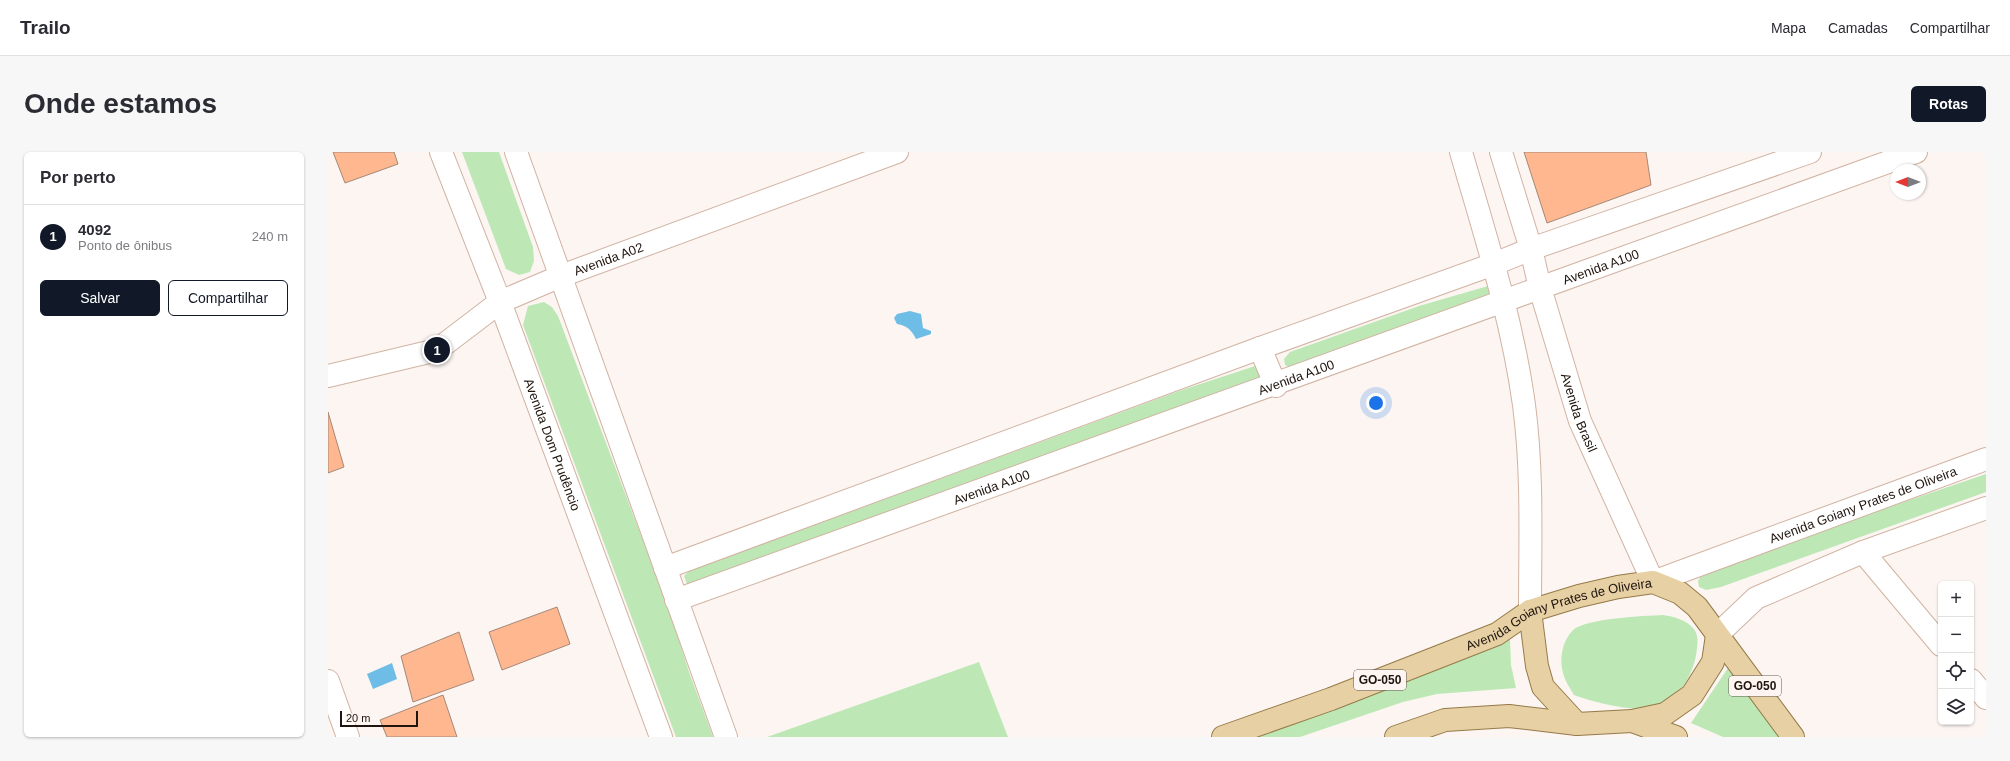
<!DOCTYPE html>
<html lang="pt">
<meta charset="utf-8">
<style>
:root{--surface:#fff;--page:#f7f7f7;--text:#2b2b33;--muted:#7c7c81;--line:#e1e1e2;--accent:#111827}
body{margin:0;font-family:Arial,sans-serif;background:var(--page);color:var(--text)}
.controls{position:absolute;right:12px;bottom:12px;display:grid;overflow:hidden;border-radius:6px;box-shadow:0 1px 3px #0004}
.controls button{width:36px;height:36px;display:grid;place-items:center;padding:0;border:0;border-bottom:1px solid var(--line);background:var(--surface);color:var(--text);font:20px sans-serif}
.compass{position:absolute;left:1562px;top:12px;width:36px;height:36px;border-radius:50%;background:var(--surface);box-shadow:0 1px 3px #0004;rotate:270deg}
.scale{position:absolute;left:12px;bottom:10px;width:78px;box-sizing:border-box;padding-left:4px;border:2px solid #1f140e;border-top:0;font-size:11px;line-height:14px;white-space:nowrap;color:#1f140e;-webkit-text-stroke:3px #fcf5f2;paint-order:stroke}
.you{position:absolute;left:1048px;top:251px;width:14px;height:14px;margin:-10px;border:3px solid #fff;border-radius:50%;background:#1a73e8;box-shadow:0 0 0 6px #1a73e833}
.badge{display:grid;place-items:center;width:26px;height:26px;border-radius:50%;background:var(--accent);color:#fff;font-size:13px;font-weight:700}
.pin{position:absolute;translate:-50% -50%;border:2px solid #fff;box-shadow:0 1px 4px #0006}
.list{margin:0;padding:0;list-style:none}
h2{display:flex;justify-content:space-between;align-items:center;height:52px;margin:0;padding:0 16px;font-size:17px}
h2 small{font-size:13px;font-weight:400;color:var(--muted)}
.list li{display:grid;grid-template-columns:26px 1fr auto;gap:12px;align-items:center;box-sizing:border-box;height:64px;padding:0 16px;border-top:1px solid var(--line)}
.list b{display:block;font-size:15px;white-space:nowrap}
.list p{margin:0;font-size:13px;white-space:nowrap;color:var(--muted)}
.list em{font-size:13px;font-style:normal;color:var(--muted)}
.actions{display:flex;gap:8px;padding:12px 16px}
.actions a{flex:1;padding:9px 0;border:1px solid var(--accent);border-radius:6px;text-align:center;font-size:14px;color:var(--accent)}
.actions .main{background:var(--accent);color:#fff}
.icon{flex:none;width:22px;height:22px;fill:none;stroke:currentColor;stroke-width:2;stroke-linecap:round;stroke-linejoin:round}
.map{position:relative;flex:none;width:1658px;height:585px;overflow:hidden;border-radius:6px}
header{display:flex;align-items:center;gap:24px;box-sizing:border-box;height:56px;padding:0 20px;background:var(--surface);border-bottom:1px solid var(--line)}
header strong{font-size:19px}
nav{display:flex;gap:22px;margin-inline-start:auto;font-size:14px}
.intro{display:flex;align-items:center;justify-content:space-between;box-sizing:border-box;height:96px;padding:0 24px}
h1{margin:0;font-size:28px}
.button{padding:10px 18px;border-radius:6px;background:var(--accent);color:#fff;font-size:14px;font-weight:700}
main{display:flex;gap:24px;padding:0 24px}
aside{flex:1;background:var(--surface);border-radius:6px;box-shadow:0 1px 3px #0004}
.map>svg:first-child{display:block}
</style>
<header>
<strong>Trailo</strong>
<nav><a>Mapa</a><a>Camadas</a><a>Compartilhar</a></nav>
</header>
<div class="intro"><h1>Onde estamos</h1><a class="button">Rotas</a></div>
<main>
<aside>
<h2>Por perto<small></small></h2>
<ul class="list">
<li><span class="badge">1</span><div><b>4092</b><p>Ponto de ônibus</p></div><em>240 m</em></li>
</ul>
<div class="actions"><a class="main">Salvar</a><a>Compartilhar</a></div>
</aside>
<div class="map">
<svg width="1658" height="585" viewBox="0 0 1658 585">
<rect width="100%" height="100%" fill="#fcf5f2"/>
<g fill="#bde8b6">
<path d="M134,0H171L205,95L206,109L202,120L191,123L178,117Z"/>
<path d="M1160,134L1165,137L1163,142L1158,147L962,216L957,213L956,207L962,200L1091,154Z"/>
<path d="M216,150L224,155L230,164L342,460L361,520L385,585H348L195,173L200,154Z"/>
<path d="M927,214L934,220L932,228L484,387L364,433L359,432L356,424L361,419L375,414L851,239Z"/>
<path d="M1658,322V340L1393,435L1378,438L1371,435L1370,429L1373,424L1523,368Z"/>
<path d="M1335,463C1346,465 1357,467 1365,476C1370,482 1370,489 1369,496C1367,523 1347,555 1318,557C1298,558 1265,550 1246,543C1242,536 1237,529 1235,521C1231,507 1234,489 1245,478C1259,466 1316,464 1335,463Z"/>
<path d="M1182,487L1183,513L1188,536L1109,542L1075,550L972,585H910Z"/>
<path d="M651,510L680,585H439Z"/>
<path d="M1402,513L1456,585H1395L1363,571Z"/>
</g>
<g fill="#6dbde6">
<path d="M582,159L593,162L595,176L603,179V182L588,187C583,177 579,174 569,172L566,166L569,162Z"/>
<path d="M64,511L69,527L45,537L39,522Z"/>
</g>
<g fill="#feb78f" stroke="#a48878">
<path d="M5,0H66L70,12L17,31Z"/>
<path d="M1196,0H1318L1323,33L1219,71Z"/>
<path d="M0,260L16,315L0,321Z"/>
<path d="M229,455L242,492L174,518L161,480Z"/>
<path d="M131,480L146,528L85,550L73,504Z"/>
<path d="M115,543L129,585H59L52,568Z"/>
</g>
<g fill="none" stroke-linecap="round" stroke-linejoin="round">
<g stroke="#d1b3a2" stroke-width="24">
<g id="street">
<path id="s1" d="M113,0L172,150L333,585"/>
<path d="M188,0L398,585"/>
<path d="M1133,0C1157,83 1184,166 1196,253C1205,321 1202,390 1202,459"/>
<path id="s2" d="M1173,0L1203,97L1212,136L1252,269L1325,430L1658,307"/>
<path d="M932,196L948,234"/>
<path id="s3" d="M0,224L109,198L172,150L233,124L569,0"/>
<path d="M1535,400L1613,493"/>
<path d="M337,416L932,196L1166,112L1203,97L1482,0"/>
<path id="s4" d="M348,448C762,300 1175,150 1588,0"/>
<path d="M1389,483L1428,446L1535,400L1658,356"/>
<path d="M1643,528L1658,546"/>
<path d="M0,529L20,585"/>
</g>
</g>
<g stroke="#957a48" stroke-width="24">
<g id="primary">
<path d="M1202,459L1209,514L1215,535L1249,572"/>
<path d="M1304,569L1348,585"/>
<path id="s5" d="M895,585L1003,547L1169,482L1202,459L1251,444L1290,435L1325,430L1352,441L1369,455L1465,585"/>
<path d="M1068,585L1117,568L1181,564L1249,572L1304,569L1337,562L1364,543L1385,510L1389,483"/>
</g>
</g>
<use href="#street" stroke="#fff" stroke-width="22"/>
<use href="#primary" stroke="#e6d0a4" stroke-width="22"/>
</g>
<g text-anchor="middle" stroke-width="4" stroke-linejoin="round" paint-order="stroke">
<g fill="#fcf5f2" stroke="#615852" stroke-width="1">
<rect x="1026" y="518" width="52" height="20" rx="3"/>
<rect x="1401" y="524" width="52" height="20" rx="3"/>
</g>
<g font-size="12" font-weight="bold" fill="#1f140e">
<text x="1052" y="532">GO-050</text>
<text x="1427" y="538">GO-050</text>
</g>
<g font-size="13" fill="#1f140e" stroke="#fcf5f2">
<text dy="5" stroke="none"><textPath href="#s3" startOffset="308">Avenida A02</textPath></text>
<text dy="5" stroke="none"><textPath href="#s4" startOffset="983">Avenida A100</textPath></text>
<text dy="5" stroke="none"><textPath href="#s4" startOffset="659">Avenida A100</textPath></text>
<text dy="5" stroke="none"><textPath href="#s2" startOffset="272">Avenida Brasil</textPath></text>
<text dy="5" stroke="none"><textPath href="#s1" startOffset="313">Avenida Dom Prudêncio</textPath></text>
<text dy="5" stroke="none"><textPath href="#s4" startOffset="335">Avenida A100</textPath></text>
<text dy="5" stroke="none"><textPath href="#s2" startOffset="681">Avenida Goiany Prates de Oliveira</textPath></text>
<text dy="5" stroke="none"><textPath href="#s5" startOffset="359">Avenida Goiany Prates de Oliveira</textPath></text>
</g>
</g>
</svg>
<div class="controls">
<button>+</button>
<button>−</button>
<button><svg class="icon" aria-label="locate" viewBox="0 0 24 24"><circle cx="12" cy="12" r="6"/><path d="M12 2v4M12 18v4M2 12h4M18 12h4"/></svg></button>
<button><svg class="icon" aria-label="layers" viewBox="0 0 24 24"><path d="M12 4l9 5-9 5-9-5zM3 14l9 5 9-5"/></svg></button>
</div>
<svg class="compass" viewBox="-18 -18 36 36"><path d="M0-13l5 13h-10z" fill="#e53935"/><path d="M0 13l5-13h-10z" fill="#7c7c81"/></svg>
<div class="scale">20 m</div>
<div class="you"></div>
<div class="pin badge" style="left:109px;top:198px">1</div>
</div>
</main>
